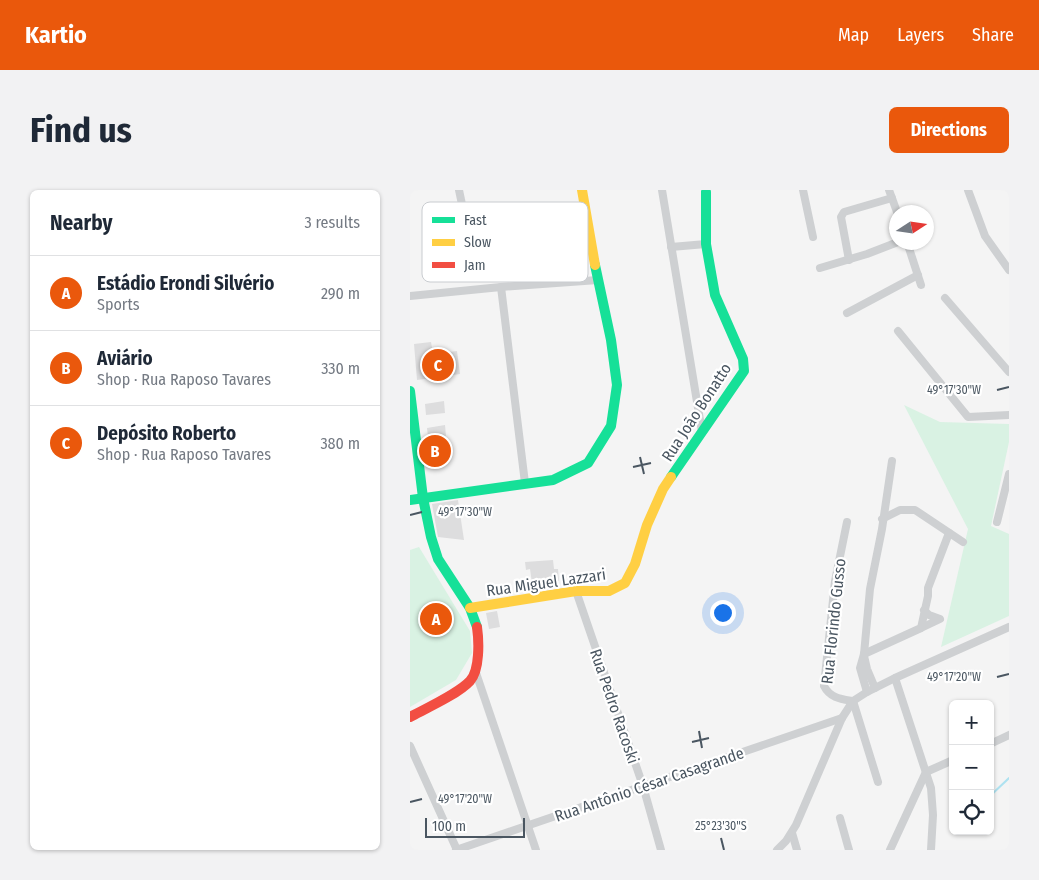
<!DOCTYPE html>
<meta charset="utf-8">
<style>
:root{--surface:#fff;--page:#f2f2f3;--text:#1f2937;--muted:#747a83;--line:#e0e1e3;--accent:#ea580c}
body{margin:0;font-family:"Fira Sans Condensed",sans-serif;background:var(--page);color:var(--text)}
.controls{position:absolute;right:15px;bottom:15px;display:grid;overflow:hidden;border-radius:8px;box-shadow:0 1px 4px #0004}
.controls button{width:45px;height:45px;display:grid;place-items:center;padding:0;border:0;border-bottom:1px solid var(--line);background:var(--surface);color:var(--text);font:25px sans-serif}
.compass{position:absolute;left:479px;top:15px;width:45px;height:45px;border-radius:50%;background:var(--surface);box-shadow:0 1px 4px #0004;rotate:78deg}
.scale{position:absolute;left:15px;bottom:12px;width:100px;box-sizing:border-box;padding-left:5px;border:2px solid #4a5661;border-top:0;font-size:14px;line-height:18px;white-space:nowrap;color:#4a5661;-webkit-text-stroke:4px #fff;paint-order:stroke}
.you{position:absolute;left:312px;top:422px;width:18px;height:18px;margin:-12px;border:4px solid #fff;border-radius:50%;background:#1a73e8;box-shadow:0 0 0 8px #1a73e833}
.badge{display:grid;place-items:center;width:32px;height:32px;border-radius:50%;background:var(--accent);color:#fff;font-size:16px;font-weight:700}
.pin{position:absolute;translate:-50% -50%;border:2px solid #fff;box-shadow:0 1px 5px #0006}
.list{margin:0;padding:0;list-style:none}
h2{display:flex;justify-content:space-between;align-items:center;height:65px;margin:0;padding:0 20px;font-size:21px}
h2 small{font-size:16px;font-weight:400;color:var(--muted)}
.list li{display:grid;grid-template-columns:32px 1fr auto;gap:15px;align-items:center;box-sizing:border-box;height:75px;padding:0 20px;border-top:1px solid var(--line)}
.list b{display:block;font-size:19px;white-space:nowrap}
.list p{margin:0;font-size:16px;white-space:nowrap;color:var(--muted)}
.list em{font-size:16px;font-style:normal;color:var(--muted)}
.icon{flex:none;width:28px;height:28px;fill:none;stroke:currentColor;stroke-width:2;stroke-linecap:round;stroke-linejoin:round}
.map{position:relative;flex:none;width:599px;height:660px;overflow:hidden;border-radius:8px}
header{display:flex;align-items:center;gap:30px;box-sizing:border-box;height:70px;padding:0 25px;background:var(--accent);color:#fff}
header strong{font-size:24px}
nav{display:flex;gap:28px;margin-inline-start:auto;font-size:18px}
.intro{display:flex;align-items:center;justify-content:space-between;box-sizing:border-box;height:120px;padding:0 30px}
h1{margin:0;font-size:35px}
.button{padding:12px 22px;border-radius:8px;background:var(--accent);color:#fff;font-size:18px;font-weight:700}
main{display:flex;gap:30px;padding:0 30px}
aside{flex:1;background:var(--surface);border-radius:8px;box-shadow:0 1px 4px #0004}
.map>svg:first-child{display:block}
</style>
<header>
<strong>Kartio</strong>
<nav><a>Map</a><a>Layers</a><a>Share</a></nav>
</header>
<div class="intro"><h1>Find us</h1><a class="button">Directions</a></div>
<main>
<aside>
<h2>Nearby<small>3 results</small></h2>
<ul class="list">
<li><span class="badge">A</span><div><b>Estádio Erondi Silvério</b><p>Sports</p></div><em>290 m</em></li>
<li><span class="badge">B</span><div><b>Aviário</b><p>Shop · Rua Raposo Tavares</p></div><em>330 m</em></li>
<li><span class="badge">C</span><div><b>Depósito Roberto</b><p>Shop · Rua Raposo Tavares</p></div><em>380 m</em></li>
</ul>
</aside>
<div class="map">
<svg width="599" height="660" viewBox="0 0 599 660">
<rect width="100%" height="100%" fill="#f4f4f4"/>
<g fill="#d9f2e3">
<path d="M494,215L530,232L599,234V252L581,336L599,344V426L531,457L558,339Z"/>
<path d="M9,357L60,441L62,463L46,490L0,517V360Z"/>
</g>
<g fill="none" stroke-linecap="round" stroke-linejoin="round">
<path stroke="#aee2f0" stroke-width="2" d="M580,606L599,588"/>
</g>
<g fill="#ddddde">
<path d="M21,152L23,164L47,161L50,184L7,190L4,154Z"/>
<path d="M34,211L35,223L16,225L15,214Z"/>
<path d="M35,235L36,246L28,247L32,272L21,273L17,238Z"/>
<path d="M48,310L54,350L28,347L22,314Z"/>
<path d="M143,370L144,379H148L149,391L122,393L120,379L116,380L115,372Z"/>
<path d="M87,421L90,437L79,439L76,423Z"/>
</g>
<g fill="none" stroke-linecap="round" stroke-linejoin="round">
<g stroke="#ced0d2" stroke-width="8">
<path d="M49,0L59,48"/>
<path d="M252,0L292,242"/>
<path d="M393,0L403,47"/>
<path d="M479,0L487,22"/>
<path d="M558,0L575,46L599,80"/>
<path d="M497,52L511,95"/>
<path d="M261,57L296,54"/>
<path d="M439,70L431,27L434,22L482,8"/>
<path d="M410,78L457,64L488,52"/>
<path d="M91,97L115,293"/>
<path d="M0,106L91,97L188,90"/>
<path d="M535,108L599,182"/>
<path d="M437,123L508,85"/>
<path d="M488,141L558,227L599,225"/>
<path d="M472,329L490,320H505L553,352"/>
<path d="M437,332L425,391L414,496C420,508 431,509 443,511L468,592"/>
<path d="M587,332L599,284"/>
<path d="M166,401L233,596L251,660"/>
<path d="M511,438L530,429L519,425L514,420"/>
<path d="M454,464L511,438L518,406V398L539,343"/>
<path d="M454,466L457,479L465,498"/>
<path d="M65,480L126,660"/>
<path d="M485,488L521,598L523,625L521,660"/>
<path d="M457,502L450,478L454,464L460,399L472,339L482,271"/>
<path d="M580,554L599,545"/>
<path d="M0,556L47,660"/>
<path d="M430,628L439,660"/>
<path d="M382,643L387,660"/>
<path d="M46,660L432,528"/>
<path d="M367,660L376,651L386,635L432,528L443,511L457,502L485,488L599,437"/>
<path d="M480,660L516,582L543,570"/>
</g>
<g stroke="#16e098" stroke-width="10">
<path d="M0,201L13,308L21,347L28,369L60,418L67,437"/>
<path d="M261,287L334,181L333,169L305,105L296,54V2"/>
<path d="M0,310L143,290L178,273L201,236L207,195L201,150L185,75"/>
</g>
<g stroke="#ffcf43" stroke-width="10">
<path d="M172,0L185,75"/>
<path d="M60,418L166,401H199L215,393L225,374L237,335L253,299L261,287"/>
</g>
<path stroke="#f24e42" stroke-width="10" d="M0,527C17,518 48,504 60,491C70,480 69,451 67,437"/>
</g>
<path fill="none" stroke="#4a5661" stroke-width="2" d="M587,200L599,197M230,267L234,284M223,277L241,273M0,325L12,322M587,487L599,484M289,541L292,558M282,552L299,548M0,612L12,609M311,648L314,660"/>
<g text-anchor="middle" stroke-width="4.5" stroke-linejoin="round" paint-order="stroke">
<g font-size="16" fill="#4a5661" stroke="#fff">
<text transform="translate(286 222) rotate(-57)" y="6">Rua João Bonatto</text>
<text transform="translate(136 392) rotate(-8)" y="6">Rua Miguel Lazzari</text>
<text transform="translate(423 431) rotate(-84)" y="6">Rua Florindo Gusso</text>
<text transform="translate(205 516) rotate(71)" y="6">Rua Pedro Racoski</text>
<text transform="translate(239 594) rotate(-19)" y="6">Rua Antônio César Casagrande</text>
</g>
</g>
<rect x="12" y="12" width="166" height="80" rx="8" fill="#fff" stroke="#c9ccd0" stroke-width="1"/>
<rect x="22" y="27" width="23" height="6" fill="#16e098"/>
<rect x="22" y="49" width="23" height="7" fill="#ffcf43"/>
<rect x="22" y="72" width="23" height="6" fill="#f24e42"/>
<g font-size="14" fill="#4a5661">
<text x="54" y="35">Fast</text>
<text x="54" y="57">Slow</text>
<text x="54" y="80">Jam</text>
</g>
<g font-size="12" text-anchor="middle" fill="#4a5661" stroke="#fff" stroke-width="4.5" stroke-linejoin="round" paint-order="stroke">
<text x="544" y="204">49°17'30"W</text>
<text x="55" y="326">49°17'30"W</text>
<text x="544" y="491">49°17'20"W</text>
<text x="55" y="613">49°17'20"W</text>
<text x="311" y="640">25°23'30"S</text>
</g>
</svg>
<div class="controls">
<button>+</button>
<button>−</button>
<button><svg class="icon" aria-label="locate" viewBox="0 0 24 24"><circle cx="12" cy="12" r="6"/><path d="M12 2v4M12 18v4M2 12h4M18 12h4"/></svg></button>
</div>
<svg class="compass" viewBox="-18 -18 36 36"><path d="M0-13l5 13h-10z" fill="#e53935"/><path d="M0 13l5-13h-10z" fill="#747a83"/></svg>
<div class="scale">100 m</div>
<div class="you"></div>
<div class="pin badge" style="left:26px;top:429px">A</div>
<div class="pin badge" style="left:25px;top:261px">B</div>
<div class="pin badge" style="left:28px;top:175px">C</div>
</div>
</main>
